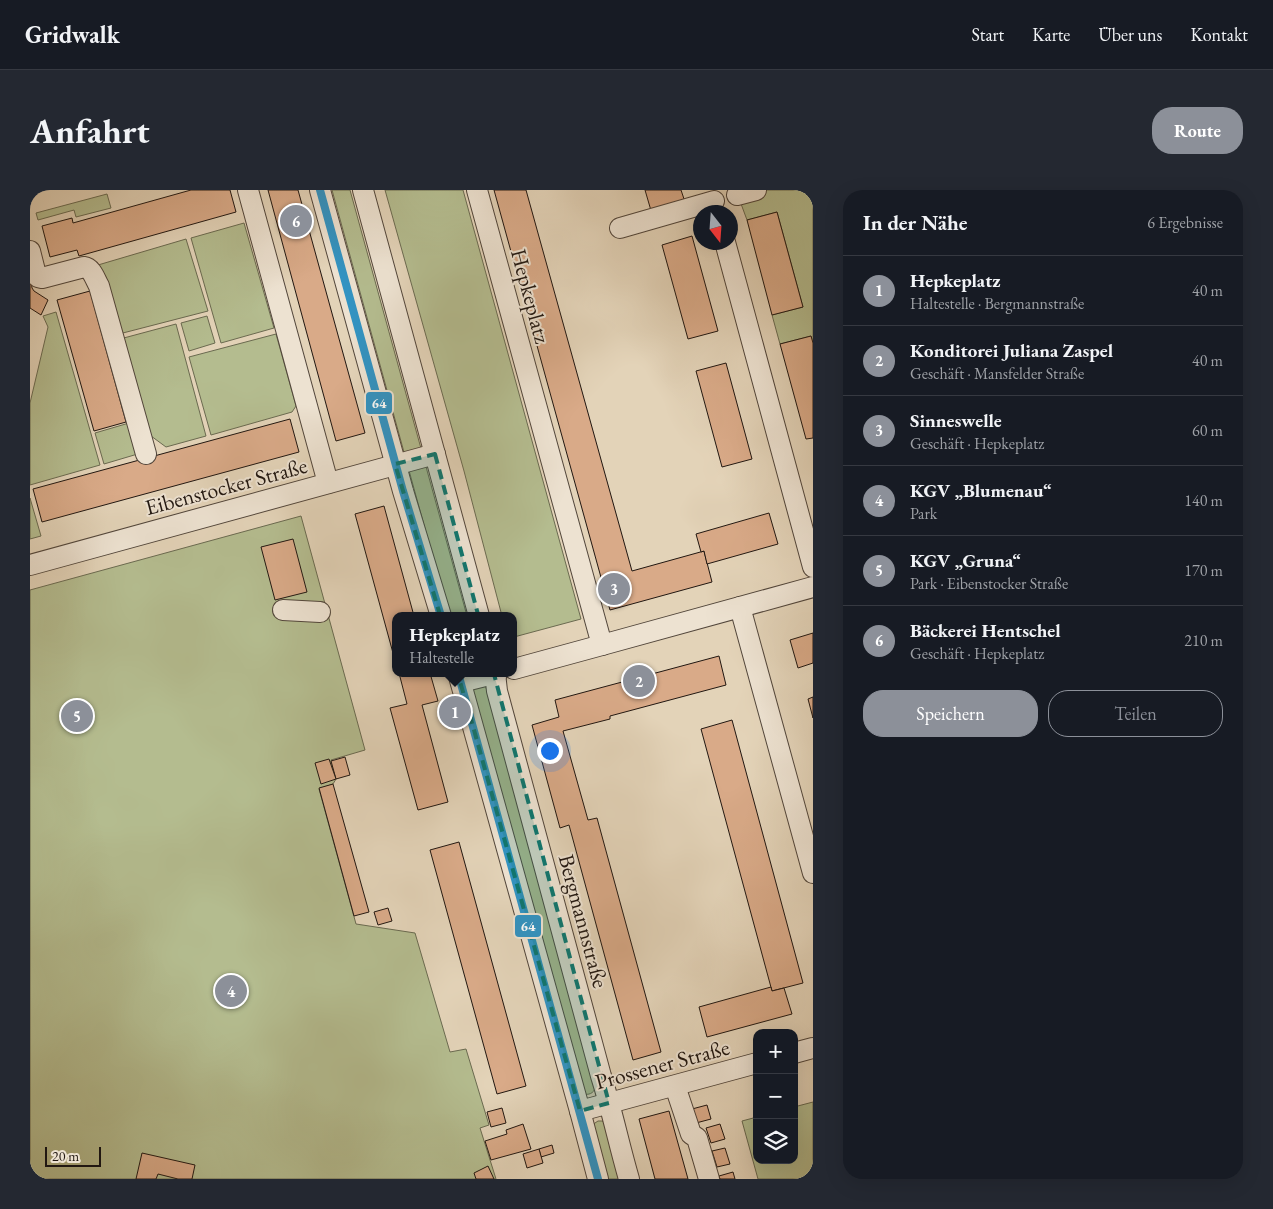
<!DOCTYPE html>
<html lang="de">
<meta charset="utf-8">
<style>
:root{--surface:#171b24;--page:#242831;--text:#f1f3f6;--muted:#9ea1a6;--line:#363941;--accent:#8c9099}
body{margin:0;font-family:"EB Garamond",serif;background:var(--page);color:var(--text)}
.controls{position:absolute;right:15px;bottom:15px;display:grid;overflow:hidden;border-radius:10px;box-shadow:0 5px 20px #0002}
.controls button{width:45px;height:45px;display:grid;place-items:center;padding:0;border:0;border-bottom:1px solid var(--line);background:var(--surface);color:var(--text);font:25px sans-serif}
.compass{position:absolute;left:663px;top:15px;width:45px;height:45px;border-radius:50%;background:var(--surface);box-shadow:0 5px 20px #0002;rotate:163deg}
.scale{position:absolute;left:15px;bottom:12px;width:56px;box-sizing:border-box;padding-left:5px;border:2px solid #211711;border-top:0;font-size:14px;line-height:18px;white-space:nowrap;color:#211711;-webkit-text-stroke:4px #ede2d1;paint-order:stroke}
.you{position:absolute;left:519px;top:560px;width:18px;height:18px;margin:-12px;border:4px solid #fff;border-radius:50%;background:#1a73e8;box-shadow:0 0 0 8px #1a73e833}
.badge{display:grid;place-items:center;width:32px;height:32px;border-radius:50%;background:var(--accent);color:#fff;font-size:16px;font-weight:700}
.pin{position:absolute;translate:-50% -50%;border:2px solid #fff;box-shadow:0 1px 5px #0006}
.popup{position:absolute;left:362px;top:422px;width:125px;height:65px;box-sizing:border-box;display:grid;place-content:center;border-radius:10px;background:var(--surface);filter:drop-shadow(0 1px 4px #0005);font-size:16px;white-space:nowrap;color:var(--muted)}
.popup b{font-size:19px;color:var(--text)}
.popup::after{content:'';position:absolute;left:50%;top:100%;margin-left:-10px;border:10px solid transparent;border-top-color:var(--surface)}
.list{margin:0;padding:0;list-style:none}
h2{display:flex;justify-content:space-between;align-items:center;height:65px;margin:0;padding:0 20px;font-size:21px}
h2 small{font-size:16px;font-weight:400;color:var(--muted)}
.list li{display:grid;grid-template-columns:32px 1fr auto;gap:15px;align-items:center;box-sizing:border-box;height:70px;padding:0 20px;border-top:1px solid var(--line)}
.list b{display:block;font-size:19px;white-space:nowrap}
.list p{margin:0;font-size:16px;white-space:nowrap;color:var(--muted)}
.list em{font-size:16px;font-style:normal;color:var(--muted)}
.actions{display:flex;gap:10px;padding:15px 20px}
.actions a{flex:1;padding:11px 0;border:1px solid var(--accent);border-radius:20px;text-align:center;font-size:18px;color:var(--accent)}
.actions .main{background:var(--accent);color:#fff}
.icon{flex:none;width:28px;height:28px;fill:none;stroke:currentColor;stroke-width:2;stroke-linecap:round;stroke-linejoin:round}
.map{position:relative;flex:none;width:783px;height:989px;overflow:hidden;border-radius:20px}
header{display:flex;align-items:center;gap:30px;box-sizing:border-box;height:70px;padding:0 25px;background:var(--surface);border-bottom:1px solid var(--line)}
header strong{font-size:24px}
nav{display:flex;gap:28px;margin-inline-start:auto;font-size:18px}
.intro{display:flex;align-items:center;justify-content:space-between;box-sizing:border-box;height:120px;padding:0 30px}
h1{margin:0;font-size:35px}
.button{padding:12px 22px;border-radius:20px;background:var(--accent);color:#fff;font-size:18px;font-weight:700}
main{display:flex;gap:30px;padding:0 30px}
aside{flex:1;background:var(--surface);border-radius:20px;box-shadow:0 5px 20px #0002}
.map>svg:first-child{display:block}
</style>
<header>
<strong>Gridwalk</strong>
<nav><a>Start</a><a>Karte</a><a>Über uns</a><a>Kontakt</a></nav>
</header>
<div class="intro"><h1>Anfahrt</h1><a class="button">Route</a></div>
<main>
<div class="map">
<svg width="783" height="989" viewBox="0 0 783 989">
<rect width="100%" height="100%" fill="#e3d3b8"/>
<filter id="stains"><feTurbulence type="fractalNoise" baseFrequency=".004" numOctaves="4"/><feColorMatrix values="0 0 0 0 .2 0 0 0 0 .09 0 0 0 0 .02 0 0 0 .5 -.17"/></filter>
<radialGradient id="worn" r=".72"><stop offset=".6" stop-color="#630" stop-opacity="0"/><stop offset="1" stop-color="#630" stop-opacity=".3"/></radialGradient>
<g fill="#b4bc8f" stroke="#6a6a50">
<path d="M302,0H320L437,426H419Z"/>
<path d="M355,0H433L551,429L484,447V426H472L434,281Z"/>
<path d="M716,0H783V153L781,146L750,154L742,125L773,117L747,22L717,30L707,3Z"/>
<path d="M77,4L81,18L46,27L44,20L8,30L6,23Z"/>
<path d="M214,33L244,138L191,153L161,48Z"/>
<path d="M156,49L178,121L89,144L68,75Z"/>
<path d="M26,122L70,275L0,295V213L18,137L13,126Z"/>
<path d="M177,126L185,153L159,161L151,133Z"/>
<path d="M146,134L176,246L136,257L117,243L90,149Z"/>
<path d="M246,144L266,216L262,222L181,245L159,167Z"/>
<path d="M99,233L111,263L74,274L65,243Z"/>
<path d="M0,308L11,346L0,349Z"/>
<path d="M271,326L335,560L301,570L306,589L303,594L289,599L326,734L385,743L420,862L436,859L459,935L450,938L466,989H0V400Z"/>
<path d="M434,483H452L566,897C563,904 559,905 553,904Z"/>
<path d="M783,912V989H728L712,931L727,927V970H764V917Z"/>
<path d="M568,931H572L576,933L593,989H574L562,935Z"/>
</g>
<g fill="#d9aa88" stroke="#211711">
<path d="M161,0H200L206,22L49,66L47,60L20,67L12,36L42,28L43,33Z"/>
<path d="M238,0H268L335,243L306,251Z"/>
<path d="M464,0H496L602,381L674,361L682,392L580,420Z"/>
<path d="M615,0H651L656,15L622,24Z"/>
<path d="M747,22L773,117L742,125L717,30Z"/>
<path d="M662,46L688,141L658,149L632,55Z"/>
<path d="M0,81L2,98L4,101L18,110L11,125L0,118Z"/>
<path d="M60,101L96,232L64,241L27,110Z"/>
<path d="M781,146L783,153V248L776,249L750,154Z"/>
<path d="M696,173L722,269L692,277L666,181Z"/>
<path d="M260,229L269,262L12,332L3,299Z"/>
<path d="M354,316L384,426H366V474L325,324Z"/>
<path d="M739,323L748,354L677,374L674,361L671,362L666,344Z"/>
<path d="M263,349L277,402L245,410L231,357Z"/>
<path d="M783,443V473L768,478L760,450Z"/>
<path d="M689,466L696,495L580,526V529L533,541L558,630L567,628L631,862L603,870L539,635L530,638L502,535L529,527L525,510Z"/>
<path d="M369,483H400L408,511L392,515L418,612L388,620L360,518L377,514Z"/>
<path d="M783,507V528L778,509Z"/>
<path d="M702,530L773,793L742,801L671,539Z"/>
<path d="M315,567L320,585L306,589L301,571Z"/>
<path d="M299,569L306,589L291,594L285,573Z"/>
<path d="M303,594L339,722L324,726L289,598Z"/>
<path d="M429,652L496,896L467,904L400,660Z"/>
<path d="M358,718L362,731L348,735L344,722Z"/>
<path d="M741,797L742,801L754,798L762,824L677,847L669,817Z"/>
<path d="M677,915L681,929L666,933L662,919Z"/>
<path d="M472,918L476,933L461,937L457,922Z"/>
<path d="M639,921L658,989H625L609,929Z"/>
<path d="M493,934L501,959L461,970L455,951L477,944L476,940Z"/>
<path d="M690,934L695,949L681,953L676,938Z"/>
<path d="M522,955L524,963L511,967L509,959Z"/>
<path d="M695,958L700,974L687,977L682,961Z"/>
<path d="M509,959L513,973L497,978L493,964Z"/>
<path d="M112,963L165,975L162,989H148L128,984L126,989H106Z"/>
<path d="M458,976L464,989H446L444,983Z"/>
<path d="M703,982L705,989H690L689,986Z"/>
</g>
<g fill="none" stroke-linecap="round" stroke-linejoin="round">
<g stroke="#52463b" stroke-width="22">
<g id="minor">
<path d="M218,0L298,293"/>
<path d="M290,0L373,301L411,426"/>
<path d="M333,0L449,426"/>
<path d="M447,0L572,455L484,479"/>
<path d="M707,5L726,0"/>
<path d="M590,38L684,11"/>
<path d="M695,52L783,377"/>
<path d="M0,61L6,85L8,87L12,88L54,77C62,78 65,89 69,96L116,264"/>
<path d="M0,375L405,264"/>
<path d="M710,417L783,683"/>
<path d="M253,420L290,422"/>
<path d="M572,455L783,397"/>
<path d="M428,483L550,921L568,989"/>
<path d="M465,483L467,501L571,886C582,920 589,955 599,989"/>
<path d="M431,492L467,483"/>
<path d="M764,863L783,858"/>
<path d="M645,896L661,944L667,948L679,989"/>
<path d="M550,921L727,873"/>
</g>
</g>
<use href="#minor" stroke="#ede2d1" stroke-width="20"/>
<g stroke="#ede2d1" stroke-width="11">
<g id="bus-1">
<path d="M290,0L373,301L411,426"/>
<path d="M428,483L568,989"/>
</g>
</g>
<use href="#bus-1" stroke="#3293c2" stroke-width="8"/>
</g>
<path fill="#0f766e" fill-opacity="0.2" stroke="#0f766e" stroke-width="4" stroke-dasharray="10 6" stroke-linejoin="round" d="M405,264L579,913L550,921L439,522L365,274Z"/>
<g text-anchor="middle" stroke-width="4" stroke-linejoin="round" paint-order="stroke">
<g font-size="22" fill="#211711" stroke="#ede2d1">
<text transform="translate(501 106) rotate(75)" y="8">Hepkeplatz</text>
<text transform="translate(196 296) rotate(-15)" y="8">Eibenstocker Straße</text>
<text transform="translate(554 731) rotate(75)" y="8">Bergmannstraße</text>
<text transform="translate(632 874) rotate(-15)" y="8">Prossener Straße</text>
</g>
</g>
<g stroke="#ede2d1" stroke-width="2">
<rect x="335" y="201" width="28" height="24" rx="5" fill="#3293c2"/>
<rect x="484" y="724" width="28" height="24" rx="5" fill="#3293c2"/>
</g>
<g font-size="14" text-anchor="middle" font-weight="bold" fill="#fff">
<text x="349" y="218">64</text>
<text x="498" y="741">64</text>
</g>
<rect width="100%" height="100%" filter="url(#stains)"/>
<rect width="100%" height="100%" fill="url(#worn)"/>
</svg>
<div class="controls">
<button>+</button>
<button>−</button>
<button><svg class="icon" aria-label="layers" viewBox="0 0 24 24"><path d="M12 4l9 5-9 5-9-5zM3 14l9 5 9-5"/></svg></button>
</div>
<svg class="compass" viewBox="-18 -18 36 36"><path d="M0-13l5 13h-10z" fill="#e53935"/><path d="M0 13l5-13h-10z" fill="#9ea1a6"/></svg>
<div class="scale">20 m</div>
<div class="you"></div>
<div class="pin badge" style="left:425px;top:522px">1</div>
<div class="popup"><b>Hepkeplatz</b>Haltestelle</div>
<div class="pin badge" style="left:609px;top:491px">2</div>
<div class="pin badge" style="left:584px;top:399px">3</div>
<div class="pin badge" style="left:201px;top:801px">4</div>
<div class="pin badge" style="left:47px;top:526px">5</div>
<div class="pin badge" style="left:266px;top:31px">6</div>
</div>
<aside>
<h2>In der Nähe<small>6 Ergebnisse</small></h2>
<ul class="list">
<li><span class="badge">1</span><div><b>Hepkeplatz</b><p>Haltestelle · Bergmannstraße</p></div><em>40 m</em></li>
<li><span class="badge">2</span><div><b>Konditorei Juliana Zaspel</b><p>Geschäft · Mansfelder Straße</p></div><em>40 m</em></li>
<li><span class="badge">3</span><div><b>Sinneswelle</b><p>Geschäft · Hepkeplatz</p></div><em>60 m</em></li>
<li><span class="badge">4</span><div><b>KGV „Blumenau“</b><p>Park</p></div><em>140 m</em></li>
<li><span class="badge">5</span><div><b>KGV „Gruna“</b><p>Park · Eibenstocker Straße</p></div><em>170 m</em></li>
<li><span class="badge">6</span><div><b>Bäckerei Hentschel</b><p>Geschäft · Hepkeplatz</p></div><em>210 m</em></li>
</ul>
<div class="actions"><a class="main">Speichern</a><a>Teilen</a></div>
</aside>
</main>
